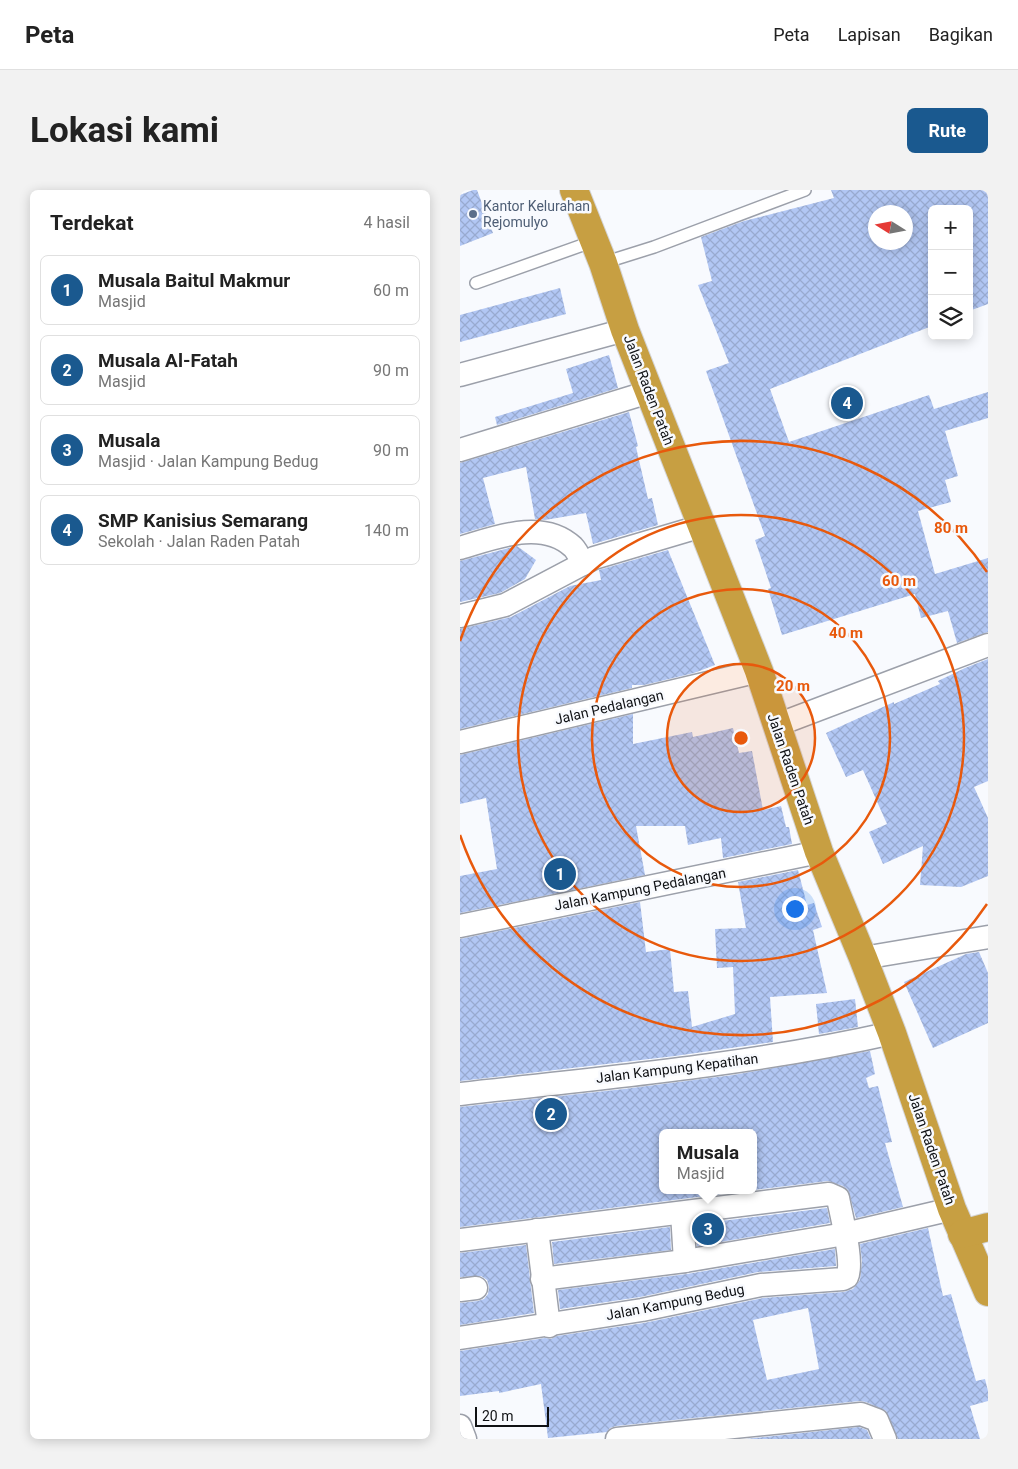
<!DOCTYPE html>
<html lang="id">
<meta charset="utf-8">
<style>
:root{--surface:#fff;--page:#f2f2f2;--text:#222;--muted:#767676;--line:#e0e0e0;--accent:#1a598f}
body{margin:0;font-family:Roboto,sans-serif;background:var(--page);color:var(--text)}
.controls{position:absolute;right:15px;top:15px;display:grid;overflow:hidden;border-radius:8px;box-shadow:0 2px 12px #0003}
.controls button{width:45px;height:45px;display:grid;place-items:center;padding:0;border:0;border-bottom:1px solid var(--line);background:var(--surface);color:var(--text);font:25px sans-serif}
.compass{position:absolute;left:408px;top:15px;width:45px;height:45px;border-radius:50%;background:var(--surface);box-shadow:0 2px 12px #0003;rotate:281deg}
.scale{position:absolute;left:15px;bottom:12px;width:74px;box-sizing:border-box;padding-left:5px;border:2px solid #0f1114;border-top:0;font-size:14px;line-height:18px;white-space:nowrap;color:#0f1114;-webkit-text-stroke:4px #f8fafe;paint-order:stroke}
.you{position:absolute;left:334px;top:718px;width:18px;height:18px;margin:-12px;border:4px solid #fff;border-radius:50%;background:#1a73e8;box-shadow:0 0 0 8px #1a73e833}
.badge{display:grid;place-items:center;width:32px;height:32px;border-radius:50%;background:var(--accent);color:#fff;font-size:16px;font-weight:700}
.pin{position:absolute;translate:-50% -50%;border:2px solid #fff;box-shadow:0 1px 5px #0006}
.popup{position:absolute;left:199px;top:939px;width:98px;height:65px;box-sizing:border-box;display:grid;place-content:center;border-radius:8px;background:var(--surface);filter:drop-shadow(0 1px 4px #0005);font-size:16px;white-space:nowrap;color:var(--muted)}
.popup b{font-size:19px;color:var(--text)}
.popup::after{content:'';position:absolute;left:50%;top:100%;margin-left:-10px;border:10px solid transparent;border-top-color:var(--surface)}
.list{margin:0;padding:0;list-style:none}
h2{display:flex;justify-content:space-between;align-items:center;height:65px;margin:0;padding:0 20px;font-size:21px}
h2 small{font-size:16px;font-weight:400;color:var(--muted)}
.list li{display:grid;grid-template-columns:32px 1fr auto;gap:15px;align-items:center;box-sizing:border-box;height:70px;margin:0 10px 10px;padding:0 10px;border:1px solid var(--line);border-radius:8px}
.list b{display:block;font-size:19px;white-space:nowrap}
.list p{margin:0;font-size:16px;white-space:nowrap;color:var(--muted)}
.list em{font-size:16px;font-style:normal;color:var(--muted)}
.icon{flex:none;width:28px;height:28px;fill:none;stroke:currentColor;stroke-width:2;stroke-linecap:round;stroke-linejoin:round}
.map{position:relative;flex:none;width:528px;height:1249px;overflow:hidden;border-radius:8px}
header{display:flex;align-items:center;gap:30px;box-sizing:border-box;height:70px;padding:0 25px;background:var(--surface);border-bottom:1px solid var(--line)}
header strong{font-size:24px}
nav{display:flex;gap:28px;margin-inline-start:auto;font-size:18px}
.intro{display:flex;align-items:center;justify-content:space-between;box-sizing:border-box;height:120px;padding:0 30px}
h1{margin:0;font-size:35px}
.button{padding:12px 22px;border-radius:8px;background:var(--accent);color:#fff;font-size:18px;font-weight:700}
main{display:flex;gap:30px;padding:0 30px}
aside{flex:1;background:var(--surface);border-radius:8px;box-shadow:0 2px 12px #0003}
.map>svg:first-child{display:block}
</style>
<header>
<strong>Peta</strong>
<nav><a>Peta</a><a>Lapisan</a><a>Bagikan</a></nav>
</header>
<div class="intro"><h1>Lokasi kami</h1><a class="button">Rute</a></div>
<main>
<aside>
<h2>Terdekat<small>4 hasil</small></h2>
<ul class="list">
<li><span class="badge">1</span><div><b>Musala Baitul Makmur</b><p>Masjid</p></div><em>60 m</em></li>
<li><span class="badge">2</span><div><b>Musala Al-Fatah</b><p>Masjid</p></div><em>90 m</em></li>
<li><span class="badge">3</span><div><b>Musala</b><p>Masjid · Jalan Kampung Bedug</p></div><em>90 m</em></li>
<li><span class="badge">4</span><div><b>SMP Kanisius Semarang</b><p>Sekolah · Jalan Raden Patah</p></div><em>140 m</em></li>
</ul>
</aside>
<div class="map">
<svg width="528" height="1249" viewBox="0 0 528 1249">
<defs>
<pattern id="building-cross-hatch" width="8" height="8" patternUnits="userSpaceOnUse" patternTransform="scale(1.25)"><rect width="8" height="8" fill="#b2c7f4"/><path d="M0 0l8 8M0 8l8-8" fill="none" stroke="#98aad0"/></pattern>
</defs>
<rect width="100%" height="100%" fill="#f8fafe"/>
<g fill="url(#building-cross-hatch)" fill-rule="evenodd">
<path d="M13,0H17L33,43L0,56V5Z"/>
<path d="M371,0H528V114L509,121V19H472V136L310,199L329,252L469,205L474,219L528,202V228L485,241L498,286L485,290L491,312L458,321L475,384L528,368V442L497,453L488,421L461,428L455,404L322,445L308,399L311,398L295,350L305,346L246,181L269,173L238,95L252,91L241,47L284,31L374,8ZM416,22H446V52H416Z"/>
<path d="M100,98L106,124L0,152V125Z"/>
<path d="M149,165L158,198L37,235L35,227L113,203L106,179Z"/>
<path d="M169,222L178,256L176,257L188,309L192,308L198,335L133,354L126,323L85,330L75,329L66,277L23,288L35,334L0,344V273Z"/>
<path d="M57,356L76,370L65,389L40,403L0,412V371Z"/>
<path d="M208,360L255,475L234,483L184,495H172V498L0,539V439L51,427L110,396L141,390L139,380Z"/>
<path d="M528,469V591L514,597L528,628V686L501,697L460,695L463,656L423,674L409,642L427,634L403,580L386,587L366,543L434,512V514L480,494L478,491L505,478Z"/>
<path d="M173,524V554L232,542L233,547L273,538L279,563L292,561L303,620L321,616L326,637H329L332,654L263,668L261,648L228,655L225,636H176L185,685L0,723V686L37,679L26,608L0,614V565Z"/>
<path d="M338,680L347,715L354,713L362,737L353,740L367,803L310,807L313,852L215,866L0,891V749L180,712L186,762L210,759L214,802L228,801L232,837L275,824L273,777L257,778L255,739L286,738L278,692Z"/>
<path d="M519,762L528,783V833L473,858L444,792L506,764Z"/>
<path d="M395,809L398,837L359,844L356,814Z"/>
<path d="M410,861L415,884L406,888L409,898L418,896L432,952L425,953L443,1017L396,1028L388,1000L383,996L368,991L293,1000V939L253,943H203V1000H293L0,1037V917L164,899L273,885Z"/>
<path d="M367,1018L370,1033L237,1056L236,1034Z"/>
<path d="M210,1037L211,1060L94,1074L92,1052Z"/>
<path d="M468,1038L483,1106L491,1104L516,1191L525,1189L528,1201V1211L510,1216L520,1249H438L426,1221L406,1212L400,1211L156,1236L150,1238L147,1242L88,1248L81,1194L39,1203V1201L0,1206V1161L85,1148L91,1149L97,1146L184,1133L303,1108L384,1102L393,1099L400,1090L402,1071L400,1054ZM348,1118L359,1179L307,1190L293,1130Z"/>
<path d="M66,1055L74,1123L0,1135V1113L18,1111L24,1109L28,1104L29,1097L27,1090L21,1086L0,1087V1063Z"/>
<path d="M375,1059L376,1076L298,1082L180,1107L100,1119L98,1100L227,1084Z"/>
<path d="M399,1237L407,1240L411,1249H286Z"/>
</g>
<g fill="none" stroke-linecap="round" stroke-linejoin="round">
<g stroke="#9ca0aa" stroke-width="14">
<g id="service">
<path d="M143,73L194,57L345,0"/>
<path d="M16,93L134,51"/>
</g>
</g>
<g stroke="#9ca0aa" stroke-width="25">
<g id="minor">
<path d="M0,185L165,140"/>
<path d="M0,260L189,202"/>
<path d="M0,358C34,348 82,328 113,357C117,361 120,368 123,374"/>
<path d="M0,426L45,415L134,368L242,336"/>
<path d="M317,535L528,455"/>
<path d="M0,552L299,481"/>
<path d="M0,736L359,662"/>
<path d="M403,768L528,747"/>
<path d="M0,904C144,888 290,875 432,843"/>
<path d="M222,1023L225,1071"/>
<path d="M77,1040L89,1136"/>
<path d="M0,1050L369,1004L378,1008C381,1025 394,1073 387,1087L383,1089L301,1095L182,1120L0,1148"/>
<path d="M82,1089L225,1071L385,1044L492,1019"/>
<path d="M0,1100L16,1098"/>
<path d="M0,1236L5,1249"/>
<path d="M157,1249L401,1224L417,1230L425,1249"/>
</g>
</g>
<g stroke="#d4d4d5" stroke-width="30">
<g id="trunk">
<path d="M114,0L143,73L165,140L299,481L359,662L403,768L432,843L492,1019L528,1102"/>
<path d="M502,1044L528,1037"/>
</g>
</g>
<use href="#service" stroke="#fff" stroke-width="11"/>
<use href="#minor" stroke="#fff" stroke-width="22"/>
<use href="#trunk" stroke="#c79f42" stroke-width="28"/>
</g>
<circle cx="281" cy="548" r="74" fill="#e8590c" fill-opacity=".12"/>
<g fill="none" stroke="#e8590c" stroke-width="2.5">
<circle cx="281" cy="548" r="74"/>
<circle cx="281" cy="548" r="149"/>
<circle cx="281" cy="548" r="223"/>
<path d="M527 714A297 297 0 0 1 0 645M0 451A297 297 0 0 1 527 382"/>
</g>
<circle fill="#5c6f8a" stroke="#f8fafe" stroke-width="2" cx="13" cy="24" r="5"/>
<g text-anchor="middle" stroke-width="5" stroke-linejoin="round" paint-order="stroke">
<g font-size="14" fill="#4e5e75" stroke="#f8fafe" text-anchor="start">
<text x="23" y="21">Kantor Kelurahan<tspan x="23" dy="16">Rejomulyo</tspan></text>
</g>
<g font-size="14" fill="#0f1114" stroke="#f8fafe">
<text transform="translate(189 200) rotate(69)" y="5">Jalan Raden Patah</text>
<text transform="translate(149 517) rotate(-13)" y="5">Jalan Pedalangan</text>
<text transform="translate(331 579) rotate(71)" y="5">Jalan Raden Patah</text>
<text transform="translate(180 699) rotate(-11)" y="5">Jalan Kampung Pedalangan</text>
<text transform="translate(217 878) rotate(-7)" y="5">Jalan Kampung Kepatihan</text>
<text transform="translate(472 959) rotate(71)" y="5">Jalan Raden Patah</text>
<text transform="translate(215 1112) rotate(-11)" y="5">Jalan Kampung Bedug</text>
</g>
</g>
<circle cx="281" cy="548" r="8" fill="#e8590c" stroke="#f8fafe" stroke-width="2.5"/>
<g font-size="15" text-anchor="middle" font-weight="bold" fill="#e8590c" stroke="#f8fafe" stroke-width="5" stroke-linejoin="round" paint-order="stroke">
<text x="491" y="343">80 m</text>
<text x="439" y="396">60 m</text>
<text x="386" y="448">40 m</text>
<text x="333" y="501">20 m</text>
</g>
</svg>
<div class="controls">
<button>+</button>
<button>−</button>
<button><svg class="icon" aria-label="layers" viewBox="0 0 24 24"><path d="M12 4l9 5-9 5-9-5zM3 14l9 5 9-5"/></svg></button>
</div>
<svg class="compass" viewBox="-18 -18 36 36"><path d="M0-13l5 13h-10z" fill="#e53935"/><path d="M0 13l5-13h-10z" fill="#767676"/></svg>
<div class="scale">20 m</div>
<div class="you"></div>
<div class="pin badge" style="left:100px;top:684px">1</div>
<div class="pin badge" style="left:91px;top:924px">2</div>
<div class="pin badge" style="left:248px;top:1039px">3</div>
<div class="popup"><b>Musala</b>Masjid</div>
<div class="pin badge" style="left:387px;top:213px">4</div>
</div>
</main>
